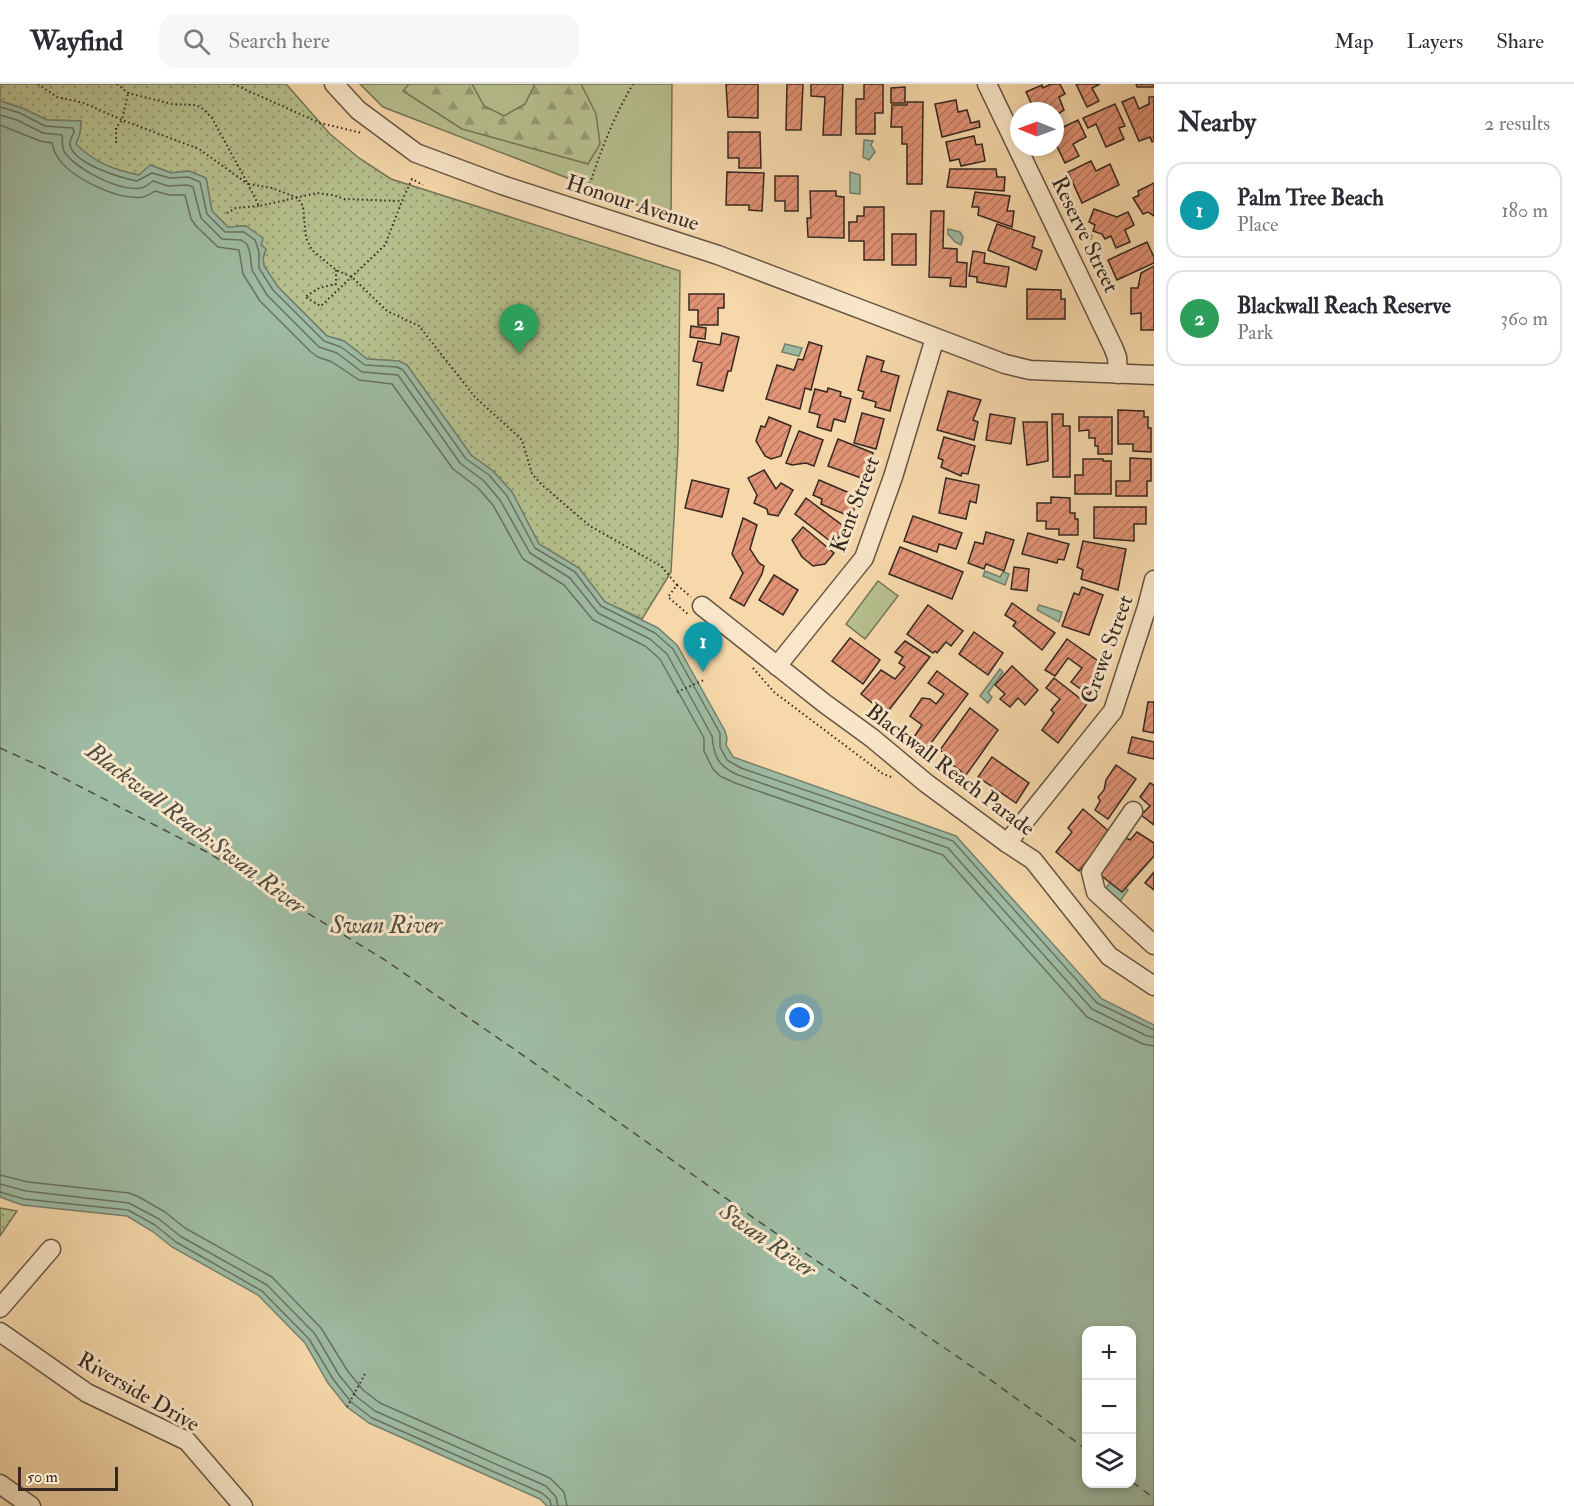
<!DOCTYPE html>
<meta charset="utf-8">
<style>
:root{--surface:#fff;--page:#f7f7f7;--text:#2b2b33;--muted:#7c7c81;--line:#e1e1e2;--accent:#8f2418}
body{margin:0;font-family:"IM FELL Double Pica",serif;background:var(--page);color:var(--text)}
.controls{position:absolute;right:18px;bottom:18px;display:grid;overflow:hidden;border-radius:12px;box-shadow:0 3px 9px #0003}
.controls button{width:54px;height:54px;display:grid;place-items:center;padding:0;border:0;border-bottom:2px solid var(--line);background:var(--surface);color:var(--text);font:30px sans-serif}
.compass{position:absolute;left:1010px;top:18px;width:54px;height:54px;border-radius:50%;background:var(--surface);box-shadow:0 3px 9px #0003;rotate:271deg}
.scale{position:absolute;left:18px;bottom:15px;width:100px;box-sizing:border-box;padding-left:6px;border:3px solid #342821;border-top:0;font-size:16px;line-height:21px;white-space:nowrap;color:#342821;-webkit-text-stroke:4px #f9e6c8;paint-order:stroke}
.you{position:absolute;left:800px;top:934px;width:21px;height:21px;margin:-15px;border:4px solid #fff;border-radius:50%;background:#1a73e8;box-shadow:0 0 0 9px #1a73e833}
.badge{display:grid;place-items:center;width:39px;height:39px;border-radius:50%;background:var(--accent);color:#fff;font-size:20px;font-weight:700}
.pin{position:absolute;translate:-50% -50px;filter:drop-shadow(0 2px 3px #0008)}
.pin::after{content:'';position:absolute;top:32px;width:21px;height:18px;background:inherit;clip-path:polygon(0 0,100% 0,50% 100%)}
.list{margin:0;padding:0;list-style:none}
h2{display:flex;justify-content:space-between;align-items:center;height:78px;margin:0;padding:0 24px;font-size:26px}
h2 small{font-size:20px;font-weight:400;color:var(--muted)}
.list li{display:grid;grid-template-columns:39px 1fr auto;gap:18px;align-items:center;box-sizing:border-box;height:96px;margin:0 12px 12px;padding:0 12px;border:2px solid var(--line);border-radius:18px}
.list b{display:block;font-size:22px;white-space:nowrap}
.list p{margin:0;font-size:20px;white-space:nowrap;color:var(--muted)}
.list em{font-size:20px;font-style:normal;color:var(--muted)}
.icon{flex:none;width:33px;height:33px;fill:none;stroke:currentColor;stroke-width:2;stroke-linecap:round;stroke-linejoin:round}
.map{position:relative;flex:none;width:1154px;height:1422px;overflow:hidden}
header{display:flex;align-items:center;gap:36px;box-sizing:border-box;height:84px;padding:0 30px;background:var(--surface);border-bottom:2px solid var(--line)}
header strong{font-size:28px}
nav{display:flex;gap:33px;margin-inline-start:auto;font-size:21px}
.search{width:420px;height:54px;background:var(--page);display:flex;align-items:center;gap:15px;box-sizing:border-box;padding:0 21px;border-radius:18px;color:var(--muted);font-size:22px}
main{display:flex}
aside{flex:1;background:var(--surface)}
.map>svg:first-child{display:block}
</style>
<header>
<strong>Wayfind</strong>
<div class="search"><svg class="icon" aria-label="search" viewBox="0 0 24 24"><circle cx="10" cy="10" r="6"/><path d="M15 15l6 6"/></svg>Search here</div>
<nav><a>Map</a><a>Layers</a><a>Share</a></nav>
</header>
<main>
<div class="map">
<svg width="1154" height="1422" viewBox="0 0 1154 1422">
<defs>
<pattern id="forest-firs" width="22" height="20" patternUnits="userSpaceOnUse" patternTransform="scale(1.5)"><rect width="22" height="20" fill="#b6c08e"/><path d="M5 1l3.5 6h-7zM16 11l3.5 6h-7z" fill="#959c74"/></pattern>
<pattern id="park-dots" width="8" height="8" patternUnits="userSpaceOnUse" patternTransform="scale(1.5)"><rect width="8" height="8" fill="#b6c08e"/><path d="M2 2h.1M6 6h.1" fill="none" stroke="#959c74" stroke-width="1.8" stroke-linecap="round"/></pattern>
<pattern id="building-hatch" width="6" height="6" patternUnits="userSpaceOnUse" patternTransform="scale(1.5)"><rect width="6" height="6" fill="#e29376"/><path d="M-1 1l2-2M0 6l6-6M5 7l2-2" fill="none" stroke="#b87860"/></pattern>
</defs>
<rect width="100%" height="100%" fill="#f6d8ab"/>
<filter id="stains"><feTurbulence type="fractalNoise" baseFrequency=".00333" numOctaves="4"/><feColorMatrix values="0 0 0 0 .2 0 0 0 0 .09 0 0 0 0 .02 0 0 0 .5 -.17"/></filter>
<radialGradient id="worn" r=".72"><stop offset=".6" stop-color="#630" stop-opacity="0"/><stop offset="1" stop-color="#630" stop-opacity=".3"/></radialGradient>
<g fill="#b6c08e" stroke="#757458" stroke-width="1.5">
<path d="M360,0H672L671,134L383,23Z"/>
<path d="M878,497L898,512L865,555L846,540Z"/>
</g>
<path fill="url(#forest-firs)" stroke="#757458" stroke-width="1.5" d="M409,0H472L484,22L504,32L525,20L535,0H581L596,30L600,60L588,80L462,45L403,7Z"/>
<g fill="url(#park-dots)" stroke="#757458" stroke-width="1.5">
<path d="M0,0H286L330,50L359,74L391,95L680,187L678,363L671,488L642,535L605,518L579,484L539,460L512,408L493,387L471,371L407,281L399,277L367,275L344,257L327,252L278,203L264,182L263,174L266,166L246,142L228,143L212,127L206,94L189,87L171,89L151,81L139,91C113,86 94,78 75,60L80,49L81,37L47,36L22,24L0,17Z"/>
<path d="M0,1124L17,1127L0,1152Z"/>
</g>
<g fill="#9ebba3" stroke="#74806f" stroke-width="1.5" fill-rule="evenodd">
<path d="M0,17L22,24L47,36L81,37L80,49L76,60C94,78 113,86 139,91L150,81L171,89L189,87L206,94L212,127L228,143L246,142L263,154L261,161L266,165L263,174L264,182L278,203L327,252L344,257L367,275L399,277L407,281L471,371L493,387L512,408L539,460L579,484L605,518L658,544L677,561L725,647L727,654L726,661L733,673L956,752L1102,915L1154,941V1422H547L540,1415L369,1339L347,1323L328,1299L305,1259L258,1211L172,1163L152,1147L127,1132L22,1121L0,1113ZM1086,1246H1132V1400H1086Z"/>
<path d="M864,56L873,57L871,61L875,68L869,76L863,73Z"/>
<path d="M850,88L860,91V110L850,109Z"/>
<path d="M1082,133L1088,147L1092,152L1091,155L1086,156L1076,136Z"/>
<path d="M948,145L960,148L963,153L961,161L955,158L948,150Z"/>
<path d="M785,260L802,264L799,272L782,268Z"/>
<path d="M985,487L1000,493L1003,488L1009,490L1005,501L983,492Z"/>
<path d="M1039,521L1062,528L1059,538L1037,526Z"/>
<path d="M1000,585L1003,588L988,609L992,613L988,619L980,612Z"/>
<path d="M1113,795L1128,806L1118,820L1102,809Z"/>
</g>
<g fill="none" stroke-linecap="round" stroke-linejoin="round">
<g stroke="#697262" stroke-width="1.5">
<path d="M0,23L20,29L45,42L73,44L74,48C73,51 69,57 70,61C74,80 121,94 137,97L152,89L170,94L188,93L200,98L207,130L225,148H244L255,156L259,168V184L273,206L324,257L341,263L365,281L397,283L403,286L466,375L489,391L507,412L535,464L575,488L601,522L655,549L673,565L720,649V663L727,676L741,684L953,757L1097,919L1154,946"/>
<path d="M0,31L17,36L43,49L62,51C63,57 61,63 65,69C78,86 120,108 141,104C146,103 150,99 153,97L168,102L187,101L193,103L201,134L222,155L241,156L247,160L250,169L252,186L267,211L319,263L337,269L362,288L398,291L460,379L484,397L500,416L530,469L570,494L598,529L650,555L667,570L712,652C714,673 718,682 738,691L948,764L1092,925L1147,952L1154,953"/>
<path d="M0,41L40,57L52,59C53,63 54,68 57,72C69,93 118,117 143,113C147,112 151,110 155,107L169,111H185L191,135L197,143L218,163L239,166L243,190L260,217L311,268L318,273L332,278L359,296L392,300L453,385L478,404L493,421L523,475L564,501L593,536L645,562L660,575L704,654V667L713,685L720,692L735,699L943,771L1087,933L1143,960L1154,962"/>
<path d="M0,1091L28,1098L129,1109L139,1113L165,1128L185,1144L272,1193L321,1244L347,1286L363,1306L380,1319L550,1394L564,1408L567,1422"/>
<path d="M0,1100L26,1107L129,1119L159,1135L180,1152L267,1201L315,1250L339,1291L357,1313L375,1327L546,1402L556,1413L558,1422"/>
<path d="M0,1108L24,1115L128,1126L155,1141L176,1158L262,1207L309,1255L333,1295L351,1318L372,1334L542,1409L550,1416L551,1422"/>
</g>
<g stroke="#4e4d42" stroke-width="1.5" stroke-dasharray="8 6" stroke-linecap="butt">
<path d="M0,664L44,684L205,767L385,876L579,1010L758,1137L974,1284L1086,1365"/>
<path d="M1132,1398L1154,1414"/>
</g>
</g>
<g fill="url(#building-hatch)" stroke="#342821" stroke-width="1.5">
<path d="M726,0H758V34L728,33Z"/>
<path d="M787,0H803L801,46H786Z"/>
<path d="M811,0H843L841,51H823L825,13L811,12Z"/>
<path d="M864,0H883V29H875V50H856V15H864Z"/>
<path d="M1051,0H1060L1065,10L1059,13L1064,26L1055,32V27H1035L1026,8L1042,1L1043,4Z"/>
<path d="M1076,0H1100L1092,4L1099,17L1087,23Z"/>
<path d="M1136,0H1154V3H1137Z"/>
<path d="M905,3V19H891V4Z"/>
<path d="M1134,13L1139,25L1149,20V13H1154V57L1152,58L1150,53L1139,57L1122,18Z"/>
<path d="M956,16L958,28L967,26L971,39L979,37L980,43L942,53L935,20Z"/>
<path d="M907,18H923L922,100H907V60H902V43H891L892,21H907Z"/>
<path d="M1115,20L1125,42L1119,44L1124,55L1106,63L1096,40L1088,44L1083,34Z"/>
<path d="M1078,36L1086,53L1073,60L1079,72L1065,79L1055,58V47Z"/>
<path d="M728,48H760L761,84H739V74H728Z"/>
<path d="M974,52L976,61L982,60L985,77L961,82L959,75L950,77L946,58Z"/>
<path d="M1091,77L1096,87L1110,80L1119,101L1082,119L1068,88Z"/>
<path d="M950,85H996L997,93H1005L1004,107L947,103Z"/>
<path d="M727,88L764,89L762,127L749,126V121H726Z"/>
<path d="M775,92H798V127H785V117H775Z"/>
<path d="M1154,99V132L1148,128L1143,130L1133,114L1139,111L1138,107Z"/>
<path d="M810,107H836V112L844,113V154L808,153L807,134H811Z"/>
<path d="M975,108L1010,112L1007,127H1014L1012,143L978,131L979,123H972Z"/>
<path d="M864,123H884V176H864V157H849V138H857V132H864Z"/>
<path d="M1094,125L1117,133L1128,128L1134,141L1125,146L1130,158L1116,164L1111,152L1105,155L1102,150L1093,147L1095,141L1089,138Z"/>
<path d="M931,127H944L943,164L957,165V178L967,179L966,203L950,202L951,194L929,193Z"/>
<path d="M997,140L1035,153L1032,163L1042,167L1036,186L988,166Z"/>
<rect x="892" y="150" width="24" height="31"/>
<path d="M1147,158L1154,173V179L1117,196L1108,176Z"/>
<path d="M973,167L985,169L984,179L1009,183L1006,203L977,198V193L969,192Z"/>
<path d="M1154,182V246H1141V229L1131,230V204H1138L1141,189Z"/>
<path d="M1027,205L1061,206V215H1065V235H1027Z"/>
<path d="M689,210H724V224H718V241H698V226H689Z"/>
<path d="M691,242L706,244L705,255L690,253Z"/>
<path d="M722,249L739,253L731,287H728L723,307L697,301L702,279L693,277L698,257L720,261Z"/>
<path d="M809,258L822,262L811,306L805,304L800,325L766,315L777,281L794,286L798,275L803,276Z"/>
<path d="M867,272L884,277L881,287L899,292L890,327L875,323L876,318L862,314L864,308L858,306Z"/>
<path d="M828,304L841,308L840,312L851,315L845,338L834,335L831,347L817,343L820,331L809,328L815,305L827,308Z"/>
<path d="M948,307L981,316L973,336L978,338L974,356L937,346Z"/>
<path d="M1118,326L1144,327V333H1148V344H1151V368L1133,367V360H1118Z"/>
<path d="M862,329L884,335L876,365L854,359Z"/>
<path d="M990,330L1015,334L1011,360L986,356Z"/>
<path d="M1052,330H1063V342H1070V393H1053Z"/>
<path d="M769,333L791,342L781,372L771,375L765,372L756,357L761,342L765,343Z"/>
<path d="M1079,333H1112V370H1098V362H1095V354H1089V346L1079,347Z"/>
<path d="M1023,338H1047L1048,377L1027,381Z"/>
<path d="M799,347L823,356L814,382L806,379L792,381L786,379Z"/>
<path d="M944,353L975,362L968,390L962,389L961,392L941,383L943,376L938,374Z"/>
<path d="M838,355L873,369L864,395L828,382Z"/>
<path d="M1130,374L1151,375V397H1147V412H1116V397H1130Z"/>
<path d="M1083,375H1103V377H1111V410H1075V391H1083Z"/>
<path d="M764,386L776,405L781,399L793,406L778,432L768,430L767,425L754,419L757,411L748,394Z"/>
<path d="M946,394L979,401L976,419L970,417L966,435L939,429Z"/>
<path d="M692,396L729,405L722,433L685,424Z"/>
<path d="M819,396L859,413L851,433L821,420L822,415L813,411Z"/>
<path d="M1051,413L1070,414V429H1075V435H1078V451H1059V445H1046V437H1037V419H1051Z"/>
<path d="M806,414L846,444L834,460L795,430Z"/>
<path d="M1094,423H1146V440H1134V457L1094,454Z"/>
<path d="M913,432L962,449L956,465L939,460L937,468L904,457Z"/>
<path d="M743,434L757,441L750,465L759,479L764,482L762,490L744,522L730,514L743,489L732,470Z"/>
<path d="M803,443L834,469L825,480L813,482L802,473L792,456Z"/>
<path d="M986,448L1014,456L1004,487L986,480L984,485L968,479L975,458L983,460Z"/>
<path d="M1028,449L1069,460L1064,476L1058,475L1057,479L1022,470Z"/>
<path d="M1083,457L1126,465L1118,506L1081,495L1083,486L1077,483Z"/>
<path d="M900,463L963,488L952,515L889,490Z"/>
<path d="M1014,483L1029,485L1027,507L1011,505Z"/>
<path d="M774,491L798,506L783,531L759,516Z"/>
<path d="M1082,503L1103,511L1089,551L1062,542L1074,509L1079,511Z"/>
<path d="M1012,519L1055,549L1042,566L1013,542L1016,538L1005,531Z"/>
<path d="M928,521L963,547L951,562L946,558L937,569L935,567L933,569L907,550Z"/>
<path d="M974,548L1003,569L988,591L959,570Z"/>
<path d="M850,554L880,576L863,600L832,577Z"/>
<path d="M1067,555L1101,579L1097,584L1104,590L1089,611L1071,598L1082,584L1068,574L1055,592L1045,586Z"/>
<path d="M905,557L930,573L886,630L861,610L881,586L895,595L905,583L899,579L903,573L895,568Z"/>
<path d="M1012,582L1038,606L1025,621L1018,614L1010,623L1000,615L1005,610L995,601Z"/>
<path d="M937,587L968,610L928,663L914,653L922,641L910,632L922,614L930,615L936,620L944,610L928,599Z"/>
<path d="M1054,594L1087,620L1058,659L1042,646L1054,629L1051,626L1060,615L1046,604Z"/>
<path d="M1148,618H1154V649L1143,647Z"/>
<path d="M970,624L998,646L966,691L947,677L949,673L940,666Z"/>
<path d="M1132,653L1154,658V675L1128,669Z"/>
<path d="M992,673L1029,699L1016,719L978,693Z"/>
<path d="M1116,681L1136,695L1108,735L1095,726L1100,717L1098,713L1104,706L1106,696Z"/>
<path d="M1150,699L1154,701V741L1141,731L1150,722L1140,713Z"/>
<path d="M1083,725L1111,749L1079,787L1056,768L1072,748L1068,744Z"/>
<path d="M1137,748L1154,759V772L1122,808L1098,789L1123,752L1130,756Z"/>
<path d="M1154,788V806L1145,799Z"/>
</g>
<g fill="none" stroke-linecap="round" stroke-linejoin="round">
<g stroke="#645444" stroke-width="21">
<g id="minor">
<path d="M334,0L358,26L416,69L502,101L718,171L1005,280L1030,286L1154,291"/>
<path d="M987,0L1113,263L1117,273L1118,290"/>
<path d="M702,522L824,619L872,654L926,699L1007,759L1033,776L1109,872L1154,902"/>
<path d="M777,582L864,474L893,393L935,254"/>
<path d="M1133,727L1091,788L1096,808L1154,861"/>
<path d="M1007,759L1113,627L1147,523L1154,496"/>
<path d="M0,1224L51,1165"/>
<path d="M0,1248L87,1309L187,1357L243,1422"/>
<path d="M0,1400L31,1422"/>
</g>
</g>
<g stroke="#342821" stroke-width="2" stroke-dasharray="1.5 3" stroke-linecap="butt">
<path d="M38,0L57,13L84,19L122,36L199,65L248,100L259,122L317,109L333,111L344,115L402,117L412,95L423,101"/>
<path d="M117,0L128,9L172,20L196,21L203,25L212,34L248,100L272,104L298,114L303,122L306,154L312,166L336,186L352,193L387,227L419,242L475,313L522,356L532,390L542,401L590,442L661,482L677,501L668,513L689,531"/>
<path d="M233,0L320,39L362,49"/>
<path d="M116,59V44L122,36L128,10"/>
<path d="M586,113C598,73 612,36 633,0"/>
<path d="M227,129L236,124L259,122"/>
<path d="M336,186V200L319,204L305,213L321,222L385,161L402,117"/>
<path d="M677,501L691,513"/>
<path d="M753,584L774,608L883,690L894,694"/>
<path d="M677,608L704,596"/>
<path d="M347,1323L365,1290"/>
</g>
<use href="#minor" stroke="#f9e6c8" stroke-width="18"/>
</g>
<g text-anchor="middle" stroke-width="6" stroke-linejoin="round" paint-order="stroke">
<g font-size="22" fill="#342821" stroke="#f9e6c8">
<text transform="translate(633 118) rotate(18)" y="8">Honour Avenue</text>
<text transform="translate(1086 150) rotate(64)" y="8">Reserve Street</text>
<text transform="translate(854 420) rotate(-69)" y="8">Kent Street</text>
<text transform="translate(1106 565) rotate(-70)" y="8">Crewe Street</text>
<text transform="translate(951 685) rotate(37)" y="8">Blackwall Reach Parade</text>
<text transform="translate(139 1307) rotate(30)" y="8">Riverside Drive</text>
</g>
<g font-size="24" font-style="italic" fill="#4e4d42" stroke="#f9e6c8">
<text transform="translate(196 744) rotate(37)" y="8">Blackwall Reach:Swan River</text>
<text x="386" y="849">Swan River</text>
<text transform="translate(768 1156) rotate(35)" y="8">Swan River</text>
</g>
</g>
<rect width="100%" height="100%" filter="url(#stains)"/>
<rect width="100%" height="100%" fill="url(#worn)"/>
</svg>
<div class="controls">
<button>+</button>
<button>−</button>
<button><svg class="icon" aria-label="layers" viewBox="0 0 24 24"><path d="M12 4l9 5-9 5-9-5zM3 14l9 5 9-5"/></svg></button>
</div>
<svg class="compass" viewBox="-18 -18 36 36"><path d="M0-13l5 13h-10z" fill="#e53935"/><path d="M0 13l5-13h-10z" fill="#7c7c81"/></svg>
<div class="scale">50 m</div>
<div class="you"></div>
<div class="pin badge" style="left:703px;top:588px;background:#0f9aa8">1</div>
<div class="pin badge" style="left:519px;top:270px;background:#2e9e5b">2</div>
</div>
<aside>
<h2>Nearby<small>2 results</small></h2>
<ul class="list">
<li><span class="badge" style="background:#0f9aa8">1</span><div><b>Palm Tree Beach</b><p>Place</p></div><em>180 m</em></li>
<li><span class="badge" style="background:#2e9e5b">2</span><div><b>Blackwall Reach Reserve</b><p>Park</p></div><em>360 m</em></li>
</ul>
</aside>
</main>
